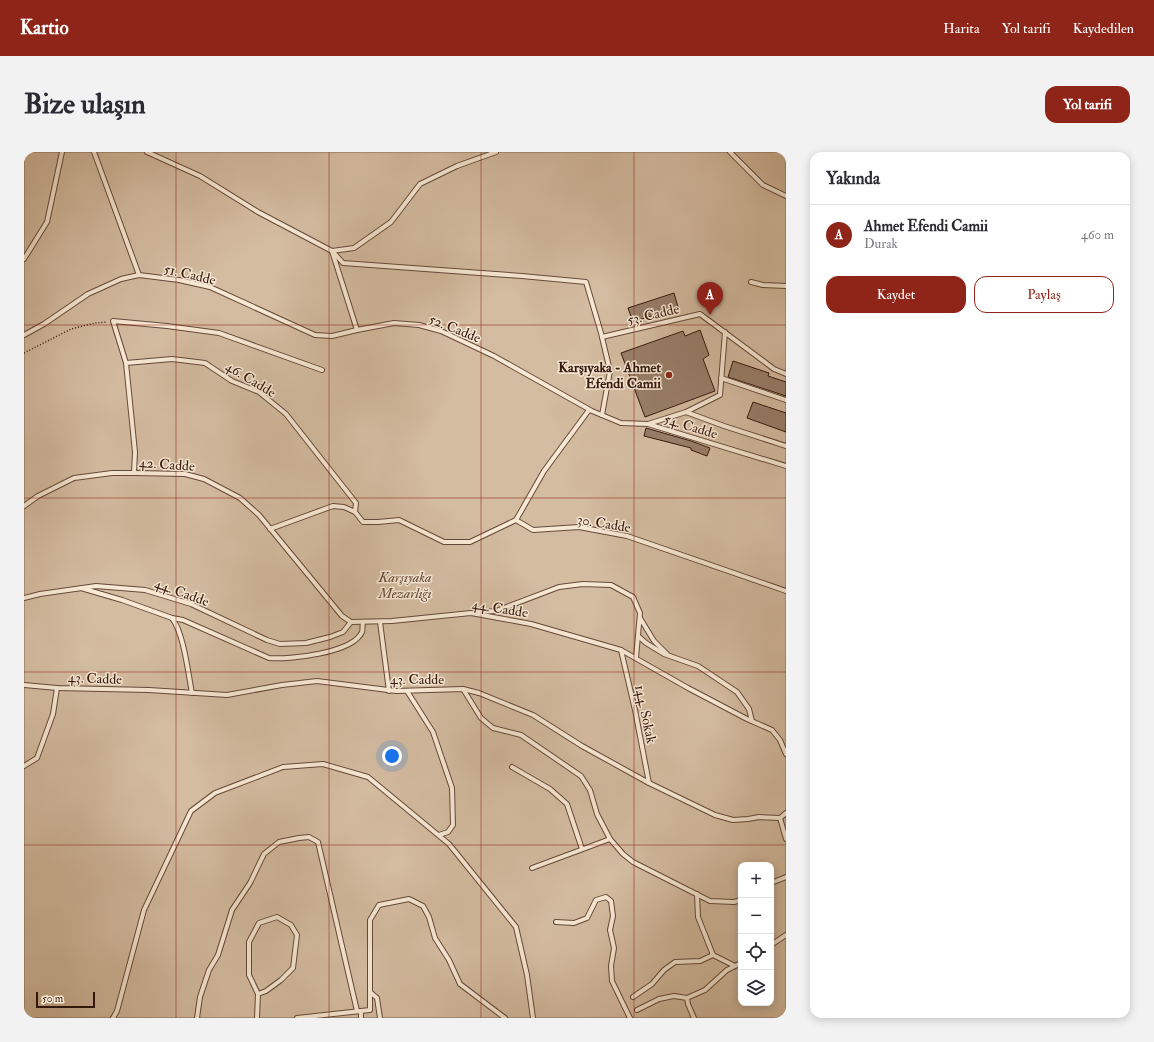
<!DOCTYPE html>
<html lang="tr">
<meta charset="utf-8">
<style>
:root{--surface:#fff;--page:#f2f2f3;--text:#2b2b33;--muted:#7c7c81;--line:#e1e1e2;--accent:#8f2418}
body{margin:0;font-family:"IM FELL Double Pica",serif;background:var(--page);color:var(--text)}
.controls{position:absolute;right:12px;bottom:12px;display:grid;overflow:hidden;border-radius:8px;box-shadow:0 2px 10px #0003}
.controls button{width:36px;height:36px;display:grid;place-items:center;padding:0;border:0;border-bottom:1px solid var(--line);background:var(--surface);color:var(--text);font:20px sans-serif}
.scale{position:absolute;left:12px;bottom:10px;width:59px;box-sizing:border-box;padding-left:4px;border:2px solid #35180d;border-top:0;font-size:11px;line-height:14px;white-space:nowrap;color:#35180d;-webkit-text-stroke:3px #f8e9d5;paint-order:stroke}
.you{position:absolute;left:368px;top:604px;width:14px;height:14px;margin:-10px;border:3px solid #fff;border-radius:50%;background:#1a73e8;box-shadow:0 0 0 6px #1a73e833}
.badge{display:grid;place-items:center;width:26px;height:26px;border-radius:50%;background:var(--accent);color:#fff;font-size:13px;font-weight:700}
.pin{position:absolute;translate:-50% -33px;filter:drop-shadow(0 1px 2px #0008)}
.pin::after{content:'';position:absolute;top:21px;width:14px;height:12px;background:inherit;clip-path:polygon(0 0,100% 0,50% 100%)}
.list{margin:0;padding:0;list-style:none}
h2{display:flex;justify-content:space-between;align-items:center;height:52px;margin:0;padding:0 16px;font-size:17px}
h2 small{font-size:13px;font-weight:400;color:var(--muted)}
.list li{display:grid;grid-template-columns:26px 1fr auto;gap:12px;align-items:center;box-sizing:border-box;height:60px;padding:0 16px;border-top:1px solid var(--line)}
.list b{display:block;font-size:15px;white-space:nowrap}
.list p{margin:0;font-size:13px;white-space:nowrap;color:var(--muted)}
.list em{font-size:13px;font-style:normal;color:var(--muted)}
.actions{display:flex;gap:8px;padding:12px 16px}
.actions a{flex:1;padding:9px 0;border:1px solid var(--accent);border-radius:12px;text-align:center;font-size:14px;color:var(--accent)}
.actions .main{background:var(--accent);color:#fff}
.icon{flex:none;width:22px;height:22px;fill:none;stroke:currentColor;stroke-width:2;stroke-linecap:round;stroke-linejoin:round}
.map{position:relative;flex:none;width:762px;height:866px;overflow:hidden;border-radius:12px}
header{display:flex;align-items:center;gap:24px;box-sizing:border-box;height:56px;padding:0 20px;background:var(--accent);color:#fff}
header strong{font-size:19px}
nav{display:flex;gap:22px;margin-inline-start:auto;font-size:14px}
.intro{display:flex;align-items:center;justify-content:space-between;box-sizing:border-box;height:96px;padding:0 24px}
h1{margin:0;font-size:28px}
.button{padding:10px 18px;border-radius:12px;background:var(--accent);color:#fff;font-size:14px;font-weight:700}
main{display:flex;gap:24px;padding:0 24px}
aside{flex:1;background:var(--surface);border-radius:12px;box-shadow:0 2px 10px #0003}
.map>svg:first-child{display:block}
</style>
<header>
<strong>Kartio</strong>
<nav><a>Harita</a><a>Yol tarifi</a><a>Kaydedilen</a></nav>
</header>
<div class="intro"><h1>Bize ulaşın</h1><a class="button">Yol tarifi</a></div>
<main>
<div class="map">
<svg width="762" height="866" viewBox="0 0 762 866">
<rect width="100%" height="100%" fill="#f4ddbf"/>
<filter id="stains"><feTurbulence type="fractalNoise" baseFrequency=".005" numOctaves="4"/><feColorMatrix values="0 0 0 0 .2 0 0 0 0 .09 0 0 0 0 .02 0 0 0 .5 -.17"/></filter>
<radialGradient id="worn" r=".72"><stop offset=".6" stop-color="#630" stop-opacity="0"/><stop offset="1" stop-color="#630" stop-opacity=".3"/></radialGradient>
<path fill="#d4bca1" stroke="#846a57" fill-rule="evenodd" d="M0,0H762V866H0ZM717,713H747V851H717Z"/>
<g fill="#987e6a" stroke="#35180d">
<path d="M650,141L654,155L609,170L604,156Z"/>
<path d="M676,178L685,203L679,207L691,239L621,265L597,201L659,179L661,184Z"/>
<path d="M709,209L745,221L744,224L762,230V244L704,225Z"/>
<path d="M729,250L762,261V280L723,266Z"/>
<path d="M622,276L667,289L686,296L683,304L667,298V296L620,284Z"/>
</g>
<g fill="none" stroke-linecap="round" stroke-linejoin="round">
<g stroke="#65493a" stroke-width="6">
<g id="service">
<path d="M70,0L115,123"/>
<path d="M123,0L176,24L234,60L308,99L333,178L370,171L395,173L417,179L470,204L568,259L597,271L624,272L762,314"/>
<path d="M706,0L739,33L762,44"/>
<path d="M308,99L330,96L367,70L396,32L433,14L472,0"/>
<path d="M310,101L319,111L498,124L562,130L577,181L586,219L578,263"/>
<path d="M0,107L23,70L38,0"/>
<path d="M727,130L739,133L762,134"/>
<path d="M0,183L20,172L64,142L97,127L115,123L155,128L186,135L291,183L308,184L333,178"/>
<path d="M578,185L676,162L750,217L762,222"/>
<path d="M102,211L89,169L143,174L195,181L298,218"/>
<path d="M697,226L762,248"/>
<path d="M662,260L696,243L701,180"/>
<path d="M624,272L662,260L700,274L762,294"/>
<path d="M110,321L111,300L102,211L148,207L181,211L208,229L235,240L262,262L332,351L331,360L320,355L309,354L246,377"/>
<path d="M0,354L14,344L50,326L88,321H110L161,322L180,327L216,346L235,363L318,464L327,470"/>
<path d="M331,360L339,370H354L375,368L420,390H446L492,368L509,378L555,375L603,384L762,439"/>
<path d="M492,368L520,319L565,258"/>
<path d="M57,436L98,448L148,466C160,482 164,521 168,541"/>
<path d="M0,446L16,442L72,434L121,438L167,452L243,488L256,492L282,491L306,485L319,480L327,470"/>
<path d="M453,460L472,459L535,435L559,432L587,433L609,445L616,461L612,506"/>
<path d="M148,466L159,468L245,506C265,508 329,501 338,480C339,478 338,473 339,471"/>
<path d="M616,466L630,489L643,502"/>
<path d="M327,470L368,469L447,461L507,472L597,498L664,536L723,567L748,578L756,588L762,602"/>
<path d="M356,470L365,539"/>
<path d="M614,484L622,491L640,502L674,514L713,540L725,557L728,569"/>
<path d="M597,498L611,558L625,631"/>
<path d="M0,533L33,536L125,538L203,543L258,533L293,529L372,539L439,537L455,541L509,563L558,594L625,631L691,663L709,668L724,667L735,665L756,666L762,687"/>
<path d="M439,537L457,566L469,576L497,583L557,624L566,638L573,662L586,687L599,702L609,710L686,749L710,750L717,748"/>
<path d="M383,539L409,580L428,636L429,673L424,680L415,683"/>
<path d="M0,614L13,606L29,562L33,536"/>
<path d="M488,615L526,637L543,652L558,697"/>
<path d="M756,666L762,661"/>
<path d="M508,716L586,687"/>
<path d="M747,731L762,725"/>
<path d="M673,742L674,765L689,803L711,814"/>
<path d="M532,770L550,771L563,766L572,748L582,745L587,749L589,764L586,778L590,796L587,814L588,829L606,866"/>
<path d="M747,793L762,783"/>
<path d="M346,840L353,846L356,866"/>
<path d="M609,845L628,832L640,818L651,810L676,809L689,803"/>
<path d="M663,846L664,852L670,866"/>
<path d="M613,858L635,847L650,844L663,846L681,838L703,818L717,811"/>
<path d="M337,859V866"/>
<path d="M89,866L93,859L120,758L167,659L191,641L259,615L299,612L344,625L425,692L492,775L503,823L509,866"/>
<path d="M173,866L176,845L185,818L194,803L208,758L226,731L240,702L255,690L275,686L285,685L294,690L333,859"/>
<path d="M233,866L234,842L225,823V790L235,771L253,765L267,773L273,783L269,816L257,828L242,839L234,842"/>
<path d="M273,866L346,858V768L355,753L385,747L399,754L405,765L411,786L425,808L436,832L481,866"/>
</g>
</g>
<path stroke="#35180d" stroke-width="1.5" stroke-dasharray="1 2" stroke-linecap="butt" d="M0,201L47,177L71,171L83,170"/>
<use href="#service" stroke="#f8e9d5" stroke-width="4"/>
</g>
<path fill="none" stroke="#8f2418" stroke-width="1" stroke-opacity="0.55" d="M152,0V866M305,0V866M457,0V866M610,0V866M0,173H762M0,346H762M0,520H762M0,693H762"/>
<circle fill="#8f2418" stroke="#f8e9d5" stroke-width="1.5" cx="645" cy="223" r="4"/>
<g text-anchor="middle" stroke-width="3" stroke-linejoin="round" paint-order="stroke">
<g font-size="14" fill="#35180d" stroke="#f8e9d5">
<text transform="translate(166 122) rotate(13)" y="5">51. Cadde</text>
<text transform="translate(629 162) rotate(-13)" y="5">53. Cadde</text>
<text transform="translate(431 176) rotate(22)" y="5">52. Cadde</text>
<text transform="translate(227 227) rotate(31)" y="5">46. Cadde</text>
<text transform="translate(667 274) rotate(17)" y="5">54. Cadde</text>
<text transform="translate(143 312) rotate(4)" y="5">42. Cadde</text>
<text transform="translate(580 371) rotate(9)" y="5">30. Cadde</text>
<text transform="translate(158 440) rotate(20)" y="5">44. Cadde</text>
<text transform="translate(476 456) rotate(9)" y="5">44. Cadde</text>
<text transform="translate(71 526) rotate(2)" y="5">43. Cadde</text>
<text x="393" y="532">43. Cadde</text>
<text transform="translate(622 562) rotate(78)" y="5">144. Sokak</text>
</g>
<g font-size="14" font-weight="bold" fill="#35180d" stroke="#f8e9d5" text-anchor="end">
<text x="637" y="220">Karşıyaka - Ahmet<tspan x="637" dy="16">Efendi Camii</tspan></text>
</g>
<g font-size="14" font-style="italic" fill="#654939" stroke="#f8e9d5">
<text x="381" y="430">Karşıyaka<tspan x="381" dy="16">Mezarlığı</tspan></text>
</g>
</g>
<rect width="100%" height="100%" filter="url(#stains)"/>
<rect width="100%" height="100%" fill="url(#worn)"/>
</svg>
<div class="controls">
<button>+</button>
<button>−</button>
<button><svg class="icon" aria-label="locate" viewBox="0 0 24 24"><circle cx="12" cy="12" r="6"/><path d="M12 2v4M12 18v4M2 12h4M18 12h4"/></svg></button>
<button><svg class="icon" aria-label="layers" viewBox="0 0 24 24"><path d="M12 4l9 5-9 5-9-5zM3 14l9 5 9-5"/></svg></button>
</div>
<div class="scale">50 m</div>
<div class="you"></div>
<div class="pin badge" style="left:686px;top:163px">A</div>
</div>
<aside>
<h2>Yakında<small></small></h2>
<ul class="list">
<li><span class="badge">A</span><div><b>Ahmet Efendi Camii</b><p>Durak</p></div><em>460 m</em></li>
</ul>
<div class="actions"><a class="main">Kaydet</a><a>Paylaş</a></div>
</aside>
</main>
